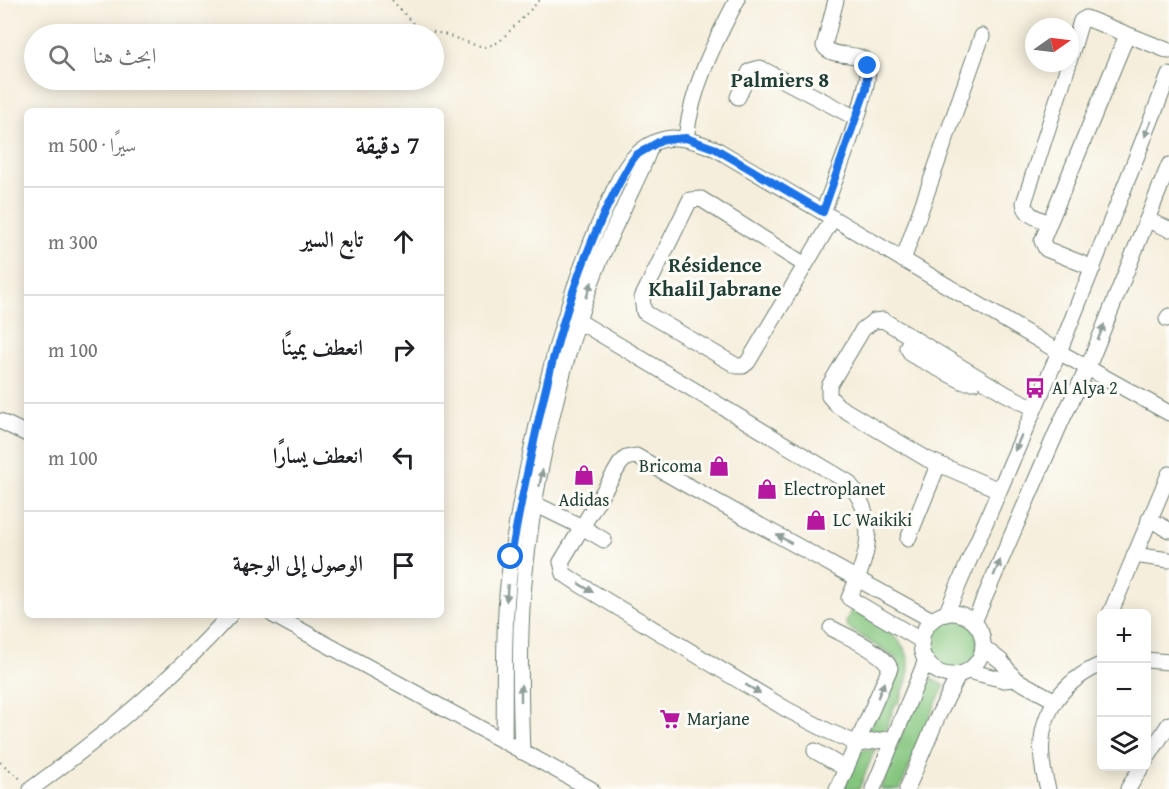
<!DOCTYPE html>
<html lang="ar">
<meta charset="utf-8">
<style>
:root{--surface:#fff;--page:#f6f6f6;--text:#202124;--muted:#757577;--line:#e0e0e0}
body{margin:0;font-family:"Gentium Book Plus",Amiri,serif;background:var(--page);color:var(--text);direction:rtl}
.controls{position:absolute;right:18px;bottom:18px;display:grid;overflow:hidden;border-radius:9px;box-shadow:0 3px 15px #0003}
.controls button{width:54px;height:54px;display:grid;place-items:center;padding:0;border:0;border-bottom:2px solid var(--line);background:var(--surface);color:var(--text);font:30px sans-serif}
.compass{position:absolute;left:1025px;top:18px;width:54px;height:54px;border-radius:50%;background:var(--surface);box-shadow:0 3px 15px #0003;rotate:76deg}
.stop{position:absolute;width:18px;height:18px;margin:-14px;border:4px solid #1a73e8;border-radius:50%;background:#fff}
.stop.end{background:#1a73e8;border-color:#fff;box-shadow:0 2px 6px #0008}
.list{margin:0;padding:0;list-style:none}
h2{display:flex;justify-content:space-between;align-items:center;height:78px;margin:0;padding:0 24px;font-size:26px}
h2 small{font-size:20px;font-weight:400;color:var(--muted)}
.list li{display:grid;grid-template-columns:39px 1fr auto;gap:18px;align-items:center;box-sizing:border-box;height:108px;padding:0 24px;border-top:2px solid var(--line)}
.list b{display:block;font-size:22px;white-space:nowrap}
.list em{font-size:20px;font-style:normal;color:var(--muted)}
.icon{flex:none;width:33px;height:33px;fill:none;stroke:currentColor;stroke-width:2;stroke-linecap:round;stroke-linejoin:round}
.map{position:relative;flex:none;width:1169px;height:789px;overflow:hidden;direction:ltr}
.search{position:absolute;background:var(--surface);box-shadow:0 3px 15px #0003;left:24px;top:24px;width:420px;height:66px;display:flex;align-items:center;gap:15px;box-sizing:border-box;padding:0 21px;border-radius:33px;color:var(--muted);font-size:22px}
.panel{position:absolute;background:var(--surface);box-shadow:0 3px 15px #0003;left:24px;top:108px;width:420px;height:510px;border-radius:9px;direction:rtl}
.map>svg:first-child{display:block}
</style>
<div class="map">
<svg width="1169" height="789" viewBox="0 0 1169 789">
<rect width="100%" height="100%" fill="#fdfcf7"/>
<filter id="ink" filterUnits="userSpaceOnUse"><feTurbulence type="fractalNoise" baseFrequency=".0167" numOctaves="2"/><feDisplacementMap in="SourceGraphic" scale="12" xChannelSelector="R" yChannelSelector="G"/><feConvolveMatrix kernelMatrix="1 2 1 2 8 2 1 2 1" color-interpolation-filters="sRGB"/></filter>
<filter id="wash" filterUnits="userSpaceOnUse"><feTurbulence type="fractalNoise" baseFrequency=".008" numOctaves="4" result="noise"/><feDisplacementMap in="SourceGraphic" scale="24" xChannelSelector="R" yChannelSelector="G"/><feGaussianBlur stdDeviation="1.35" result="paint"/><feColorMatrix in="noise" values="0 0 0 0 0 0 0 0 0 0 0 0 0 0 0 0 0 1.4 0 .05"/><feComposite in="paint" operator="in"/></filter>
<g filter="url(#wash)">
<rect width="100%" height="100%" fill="#f5eedc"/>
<g fill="#85c67f" stroke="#52825a" stroke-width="1.5">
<path d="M852,609H856C876,623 912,640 909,670C908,681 902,692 899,702L895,705L884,734L865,737L897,659L847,627L846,621Z"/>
<circle cx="952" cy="644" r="26"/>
<path d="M925,675L945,686L935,705L900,789H880Z"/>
<path d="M875,749L859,789H844L860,750Z"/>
</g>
</g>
<g filter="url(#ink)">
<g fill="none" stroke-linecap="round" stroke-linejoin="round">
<g stroke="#6a7b6f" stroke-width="17">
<g id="minor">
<path d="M1070,58L1081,21L1086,18L1169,51"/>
<path d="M738,97L750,71L760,68L856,118"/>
<path d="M686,138C692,87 713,45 737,0"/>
<path d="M823,212C833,184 875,84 867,61C855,51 833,59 824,46L836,0"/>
<path d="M1147,220L1169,229"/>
<path d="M1049,223C1038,218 1026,216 1024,203L1069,63"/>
<path d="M903,260L982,36"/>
<path d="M805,265L701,199L690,200L642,298L644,312L737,366H743L748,362L833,218"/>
<path d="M1093,268L1046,249L1042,241L1127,35"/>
<path d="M570,316L848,482C880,519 868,558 849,598L922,641"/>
<path d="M1167,319L1169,316"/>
<path d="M912,337L907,347L912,355L964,382H974L979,378"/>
<path d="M0,421L27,434"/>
<path d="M999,490L927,459L838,406L829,396V386L863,329L874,321L883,320L1006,394L1034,408"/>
<path d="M529,501L582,527L604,540"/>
<path d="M1149,519L1169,530"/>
<path d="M908,539L938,465"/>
<path d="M1134,555L1169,560"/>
<circle cx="952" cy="644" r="31"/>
<path d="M946,614L1059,352L1169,75"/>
<path d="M1110,614L1169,474"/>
<path d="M273,615L591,789"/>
<path d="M974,622L1061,422L1088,367L1169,165"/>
<path d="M831,628C846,636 884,652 890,668L837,789"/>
<path d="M983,647L1001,661L1015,679L1054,700"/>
<path d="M1146,660L1169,662"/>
<path d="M968,671L1004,680L1015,679"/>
<path d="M894,738L858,744L828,731L786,709L579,584L564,574L561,562L620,464L626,458L636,456L692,488L932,620"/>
<path d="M504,741C505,693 503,644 507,596C511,546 521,497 532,448C550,366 570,287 605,210C613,193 622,168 636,155C663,130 686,137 716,149L1059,352L1169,413"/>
<path d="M815,751L846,769"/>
<path d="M522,752C520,699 519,645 523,593C531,501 551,408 578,321C590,282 606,244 624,207C633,186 644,167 651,145"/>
<path d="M1146,760L1169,724"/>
<path d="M31,789C102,737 171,681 230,615"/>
<path d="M873,789L926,660"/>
<path d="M907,789L937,718L959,674"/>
<path d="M1048,789C1031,734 1047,688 1102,664"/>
<path d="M1128,789L1142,766"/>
</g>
</g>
<g stroke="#6a7b6f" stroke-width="2" stroke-dasharray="1.5 4.5" stroke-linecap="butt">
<path d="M392,0L418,29L444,34L475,45L486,47L499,42L540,0"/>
<path d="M0,762L23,781"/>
</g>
<use href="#minor" stroke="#fff" stroke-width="15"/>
</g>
<defs><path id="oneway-solid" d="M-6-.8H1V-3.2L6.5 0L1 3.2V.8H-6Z" transform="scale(1.5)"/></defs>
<g fill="#8f9e9a">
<use href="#oneway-solid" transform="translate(1148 129) rotate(112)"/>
<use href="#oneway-solid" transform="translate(589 290) rotate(-70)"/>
<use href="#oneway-solid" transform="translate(1101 332) rotate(-68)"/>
<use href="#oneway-solid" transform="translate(1018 443) rotate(113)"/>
<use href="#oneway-solid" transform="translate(541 478) rotate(-79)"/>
<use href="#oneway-solid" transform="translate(784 539) rotate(-150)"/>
<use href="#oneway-solid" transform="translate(997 568) rotate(-67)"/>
<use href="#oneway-solid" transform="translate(586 588) rotate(31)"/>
<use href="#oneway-solid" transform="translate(507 593) rotate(95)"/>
<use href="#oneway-solid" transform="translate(753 689) rotate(31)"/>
<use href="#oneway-solid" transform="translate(881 690) rotate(-67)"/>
<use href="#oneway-solid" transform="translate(521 693) rotate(-90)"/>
</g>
</g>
<g fill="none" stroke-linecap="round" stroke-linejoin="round" filter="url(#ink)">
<path stroke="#1a73e8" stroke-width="8" d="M511,557C518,515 527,473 536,432C556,338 582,245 631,162L636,155L662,140L686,138L716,149L823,212L866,89L868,66"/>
</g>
<defs>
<g id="bus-bare" transform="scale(1.62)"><path d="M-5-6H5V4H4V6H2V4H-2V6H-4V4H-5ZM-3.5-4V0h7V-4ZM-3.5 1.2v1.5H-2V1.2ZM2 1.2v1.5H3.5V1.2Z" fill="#b5179e" stroke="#fdfcf7" stroke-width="2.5" paint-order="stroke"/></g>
<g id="shop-bare" transform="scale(1.62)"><path d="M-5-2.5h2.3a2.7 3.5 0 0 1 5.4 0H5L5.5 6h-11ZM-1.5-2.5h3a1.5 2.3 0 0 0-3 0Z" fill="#b5179e" stroke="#fdfcf7" stroke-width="2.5" paint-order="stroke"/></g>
<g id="supermarket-bare" transform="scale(1.62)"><path d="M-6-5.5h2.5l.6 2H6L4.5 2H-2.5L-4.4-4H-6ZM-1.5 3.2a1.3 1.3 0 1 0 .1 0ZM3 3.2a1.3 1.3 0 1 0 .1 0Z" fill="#b5179e" stroke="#fdfcf7" stroke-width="2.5" paint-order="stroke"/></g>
</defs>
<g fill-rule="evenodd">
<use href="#bus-bare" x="1035" y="388"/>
<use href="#shop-bare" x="719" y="466"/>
<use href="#shop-bare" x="584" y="475"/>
<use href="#shop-bare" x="767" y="489"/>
<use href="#shop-bare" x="816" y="520"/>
<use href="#supermarket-bare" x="670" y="719"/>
</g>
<g text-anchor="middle" stroke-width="6" stroke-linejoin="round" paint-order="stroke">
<g font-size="18" fill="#1f3d34" stroke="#fdfcf7" text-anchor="start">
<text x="1052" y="394">Al Alya 2</text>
<text x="702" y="472" text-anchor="end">Bricoma</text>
<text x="784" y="495">Electroplanet</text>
<text x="584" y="506" text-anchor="middle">Adidas</text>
<text x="833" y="526">LC Waikiki</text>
<text x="687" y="725">Marjane</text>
</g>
<g font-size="21" font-weight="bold" fill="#1f3d34" stroke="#fdfcf7">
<text x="780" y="87">Palmiers 8</text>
<text x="715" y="272">Résidence<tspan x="715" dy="24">Khalil Jabrane</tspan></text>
</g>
</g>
</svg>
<div class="controls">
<button>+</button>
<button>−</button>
<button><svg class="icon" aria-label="layers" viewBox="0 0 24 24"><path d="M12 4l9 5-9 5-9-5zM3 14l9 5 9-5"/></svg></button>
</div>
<svg class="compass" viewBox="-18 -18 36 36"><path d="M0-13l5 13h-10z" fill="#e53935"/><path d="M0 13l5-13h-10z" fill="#757577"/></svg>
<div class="stop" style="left:511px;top:557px"></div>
<div class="stop end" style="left:868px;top:66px"></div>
<div class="search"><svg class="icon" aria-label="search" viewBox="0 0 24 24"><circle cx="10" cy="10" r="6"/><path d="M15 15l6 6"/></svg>ابحث هنا</div>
<section class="panel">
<h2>7 دقيقة<small>سيرًا · 500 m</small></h2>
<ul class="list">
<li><svg class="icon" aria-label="ahead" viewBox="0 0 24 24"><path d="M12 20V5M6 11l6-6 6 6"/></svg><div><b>تابع السير</b></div><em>300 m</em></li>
<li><svg class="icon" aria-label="right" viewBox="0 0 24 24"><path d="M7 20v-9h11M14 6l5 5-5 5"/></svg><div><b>انعطف يمينًا</b></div><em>100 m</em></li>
<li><svg class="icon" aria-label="left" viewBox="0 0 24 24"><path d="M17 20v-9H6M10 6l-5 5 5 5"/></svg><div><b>انعطف يسارًا</b></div><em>100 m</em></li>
<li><svg class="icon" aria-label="arrive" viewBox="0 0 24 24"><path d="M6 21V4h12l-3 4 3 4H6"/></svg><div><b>الوصول إلى الوجهة</b></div></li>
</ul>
</section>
</div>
